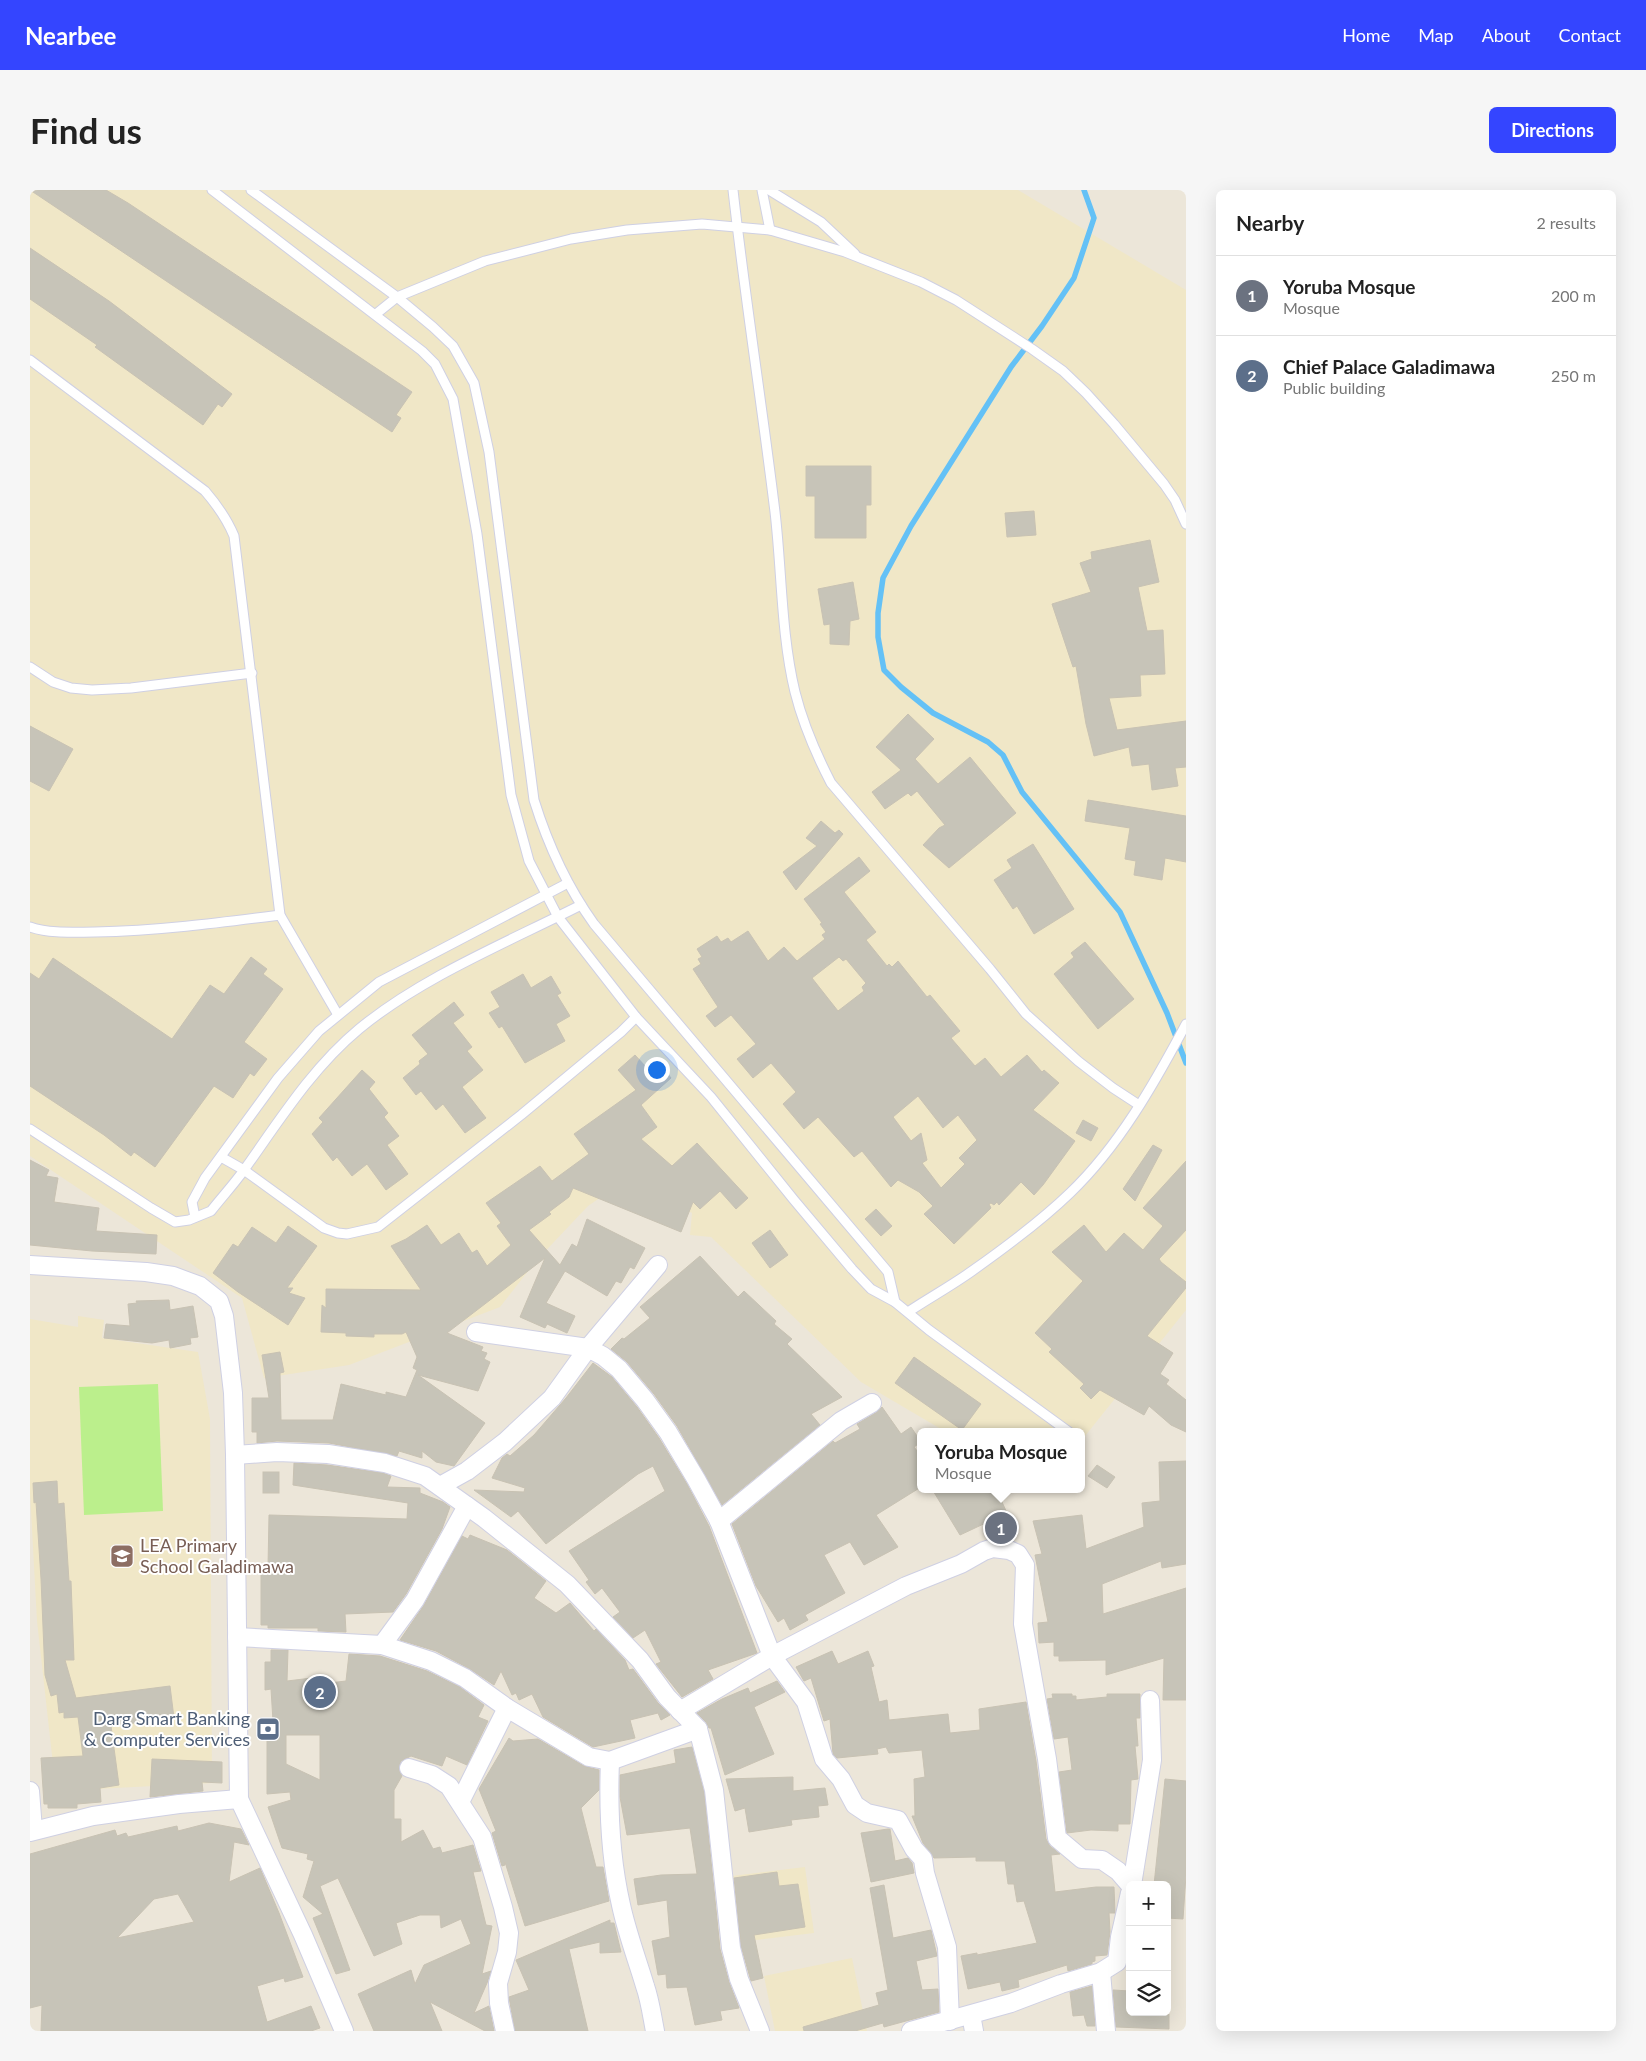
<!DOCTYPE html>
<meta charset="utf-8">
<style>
:root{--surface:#fff;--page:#f6f6f6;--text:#222;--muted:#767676;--line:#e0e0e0;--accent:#3445ff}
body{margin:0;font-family:Lato,sans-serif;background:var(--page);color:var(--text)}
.controls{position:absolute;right:15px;bottom:15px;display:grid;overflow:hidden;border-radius:8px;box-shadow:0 5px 20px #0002}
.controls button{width:45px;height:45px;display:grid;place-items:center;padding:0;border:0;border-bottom:1px solid var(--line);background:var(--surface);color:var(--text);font:25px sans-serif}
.you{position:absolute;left:626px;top:879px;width:18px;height:18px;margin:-12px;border:4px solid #fff;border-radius:50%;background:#1a73e8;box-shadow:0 0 0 8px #1a73e833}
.badge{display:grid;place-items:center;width:32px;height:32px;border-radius:50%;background:var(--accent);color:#fff;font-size:16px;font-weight:700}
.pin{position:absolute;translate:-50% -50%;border:2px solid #fff;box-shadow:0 1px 5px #0006}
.popup{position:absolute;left:887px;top:1238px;width:168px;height:65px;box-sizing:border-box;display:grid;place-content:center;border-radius:8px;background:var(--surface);filter:drop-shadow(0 1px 4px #0005);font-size:16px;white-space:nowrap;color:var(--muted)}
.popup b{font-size:19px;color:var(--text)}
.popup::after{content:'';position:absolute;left:50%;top:100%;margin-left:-10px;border:10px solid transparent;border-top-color:var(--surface)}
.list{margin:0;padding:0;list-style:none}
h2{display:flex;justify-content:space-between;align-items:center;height:65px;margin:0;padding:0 20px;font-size:21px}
h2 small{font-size:16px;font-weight:400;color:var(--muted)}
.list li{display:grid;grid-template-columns:32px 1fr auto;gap:15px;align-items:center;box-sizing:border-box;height:80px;padding:0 20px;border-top:1px solid var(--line)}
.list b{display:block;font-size:19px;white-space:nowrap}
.list p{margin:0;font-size:16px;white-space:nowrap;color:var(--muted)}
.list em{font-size:16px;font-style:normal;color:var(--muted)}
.icon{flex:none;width:28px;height:28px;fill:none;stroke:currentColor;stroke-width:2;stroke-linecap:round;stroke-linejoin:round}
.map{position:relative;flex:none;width:1156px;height:1841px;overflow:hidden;border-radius:8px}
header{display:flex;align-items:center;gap:30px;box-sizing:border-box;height:70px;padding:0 25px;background:var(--accent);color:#fff}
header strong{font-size:24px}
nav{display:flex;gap:28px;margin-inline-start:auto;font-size:18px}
.intro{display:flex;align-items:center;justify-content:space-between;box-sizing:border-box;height:120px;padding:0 30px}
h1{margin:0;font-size:35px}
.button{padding:12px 22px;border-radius:8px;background:var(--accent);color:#fff;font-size:18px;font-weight:700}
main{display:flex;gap:30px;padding:0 30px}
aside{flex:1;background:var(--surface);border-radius:8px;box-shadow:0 5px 20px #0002}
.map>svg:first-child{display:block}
</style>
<header>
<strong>Nearbee</strong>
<nav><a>Home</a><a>Map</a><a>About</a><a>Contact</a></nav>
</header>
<div class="intro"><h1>Find us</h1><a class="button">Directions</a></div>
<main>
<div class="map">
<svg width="1156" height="1841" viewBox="0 0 1156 1841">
<rect width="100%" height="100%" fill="#ece6d9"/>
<g fill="#f0e7c7">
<path d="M0,0H988L1156,100V1120L1051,1251V1242H916L831,1192L681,1047L660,1045L662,1023L608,994L577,1003L558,1016L506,1071L470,1117L319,1175L234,1188L212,1108L0,966Z"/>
<path d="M48,1126L74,1130L72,1148L168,1162L180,1229L182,1593L26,1601L7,1431L0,1302V1129L48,1137Z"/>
<path d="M775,1677L784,1743L710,1752L702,1686Z"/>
<path d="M822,1768L837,1841H745L734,1786Z"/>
</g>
<path fill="#bbef8c" d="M128,1194L133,1321L54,1325L49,1197Z"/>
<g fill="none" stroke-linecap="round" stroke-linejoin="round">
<path stroke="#64c1f6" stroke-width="5.5" d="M1054,0L1064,28L1044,88L1012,136L981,177L881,336L853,388L848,423V447L854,480L871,497L903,523L958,552L973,565L992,602L1090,722L1137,823L1156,873"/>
</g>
<g fill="#c7c4b8" stroke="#c8c2b3" fill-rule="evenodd">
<path d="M0,0H76L98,13L382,202L366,225L371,228L362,242Z"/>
<path d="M0,58L79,111L202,204L192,217L188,214L173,235L65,157L67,155L0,109Z"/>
<path d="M776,276H841V315H836V348H785V306H776Z"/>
<path d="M1004,321L1006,345L977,347L975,323Z"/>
<path d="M1120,350L1129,392L1108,397L1117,441L1133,440L1135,484L1110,485L1111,506L1079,508L1087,540L1156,531V577L1145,578L1148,596L1122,600L1119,574L1102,576L1099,557L1064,566L1056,534L1046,476L1043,477L1022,414L1061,402L1050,373L1062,369L1061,362Z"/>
<path d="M823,392L829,429L820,431L819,455L800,454V434L794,435L788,399Z"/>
<path d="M878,524L904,549L885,569L908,594L940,567L986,623L919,678L893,655L909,638L915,635L887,601L881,606L878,603L855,619L842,602L871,580L846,557Z"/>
<path d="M0,536L43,559L19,601L0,591Z"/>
<path d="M1058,610L1156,626V672L1135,668L1132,690L1104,685L1106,671L1095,669L1100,638L1055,631Z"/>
<path d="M791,631L805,643L809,640L813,644L766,700L753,682L787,656L776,648Z"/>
<path d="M1003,654L1044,719L1004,744L987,716L983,719L964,690L982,678L977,670Z"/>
<path d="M829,667L840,681L814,702L846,742L836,750L857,776L859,774L862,777L868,771L897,807L900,805L930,841L921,848L945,876L955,868L971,887L997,865L1012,882L1014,880L1029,893L1003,920L1045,951L1013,995L1004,1005L991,992L969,1015L967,1012L964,1015L961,1013L959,1014L961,1018L924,1054L894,1024L903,1016L889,1002L868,990L861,997L832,961L824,967L788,927L774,939L753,914L766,902L741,873L723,888L707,869L726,854L701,825L685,837L676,826L688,817L663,779L671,774L668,769L672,767L667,759L687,746L691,752L698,748L701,752L718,741L738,771L754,757L767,771L795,749L792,745L796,742L790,734L792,733L774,709ZM809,767L813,771L816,769L836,793L832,797L834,801L808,821L782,788ZM888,906L913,938L928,925L947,950L929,968L935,974L911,998L892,973L897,970L891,943L881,951L863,927Z"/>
<path d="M1055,752L1104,809L1068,839L1024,784L1044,767L1041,763Z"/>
<path d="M221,767L237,779L233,784L253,799L214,852L237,869L224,886L220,883L203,908L184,896L125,977L104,962L101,966L74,945L0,896V783L9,789L23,768L142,849L180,795L194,804Z"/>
<path d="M493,784L501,798L521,786L531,803L527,805L540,826L526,834L535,851L495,873L472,836L469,838L459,823L470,817L461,802Z"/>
<path d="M424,812L434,825L423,833L442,857L437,861L453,880L432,897L456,928L435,943L413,914L406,920L391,901L386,905L373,888L390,874L389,871L398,864L382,845Z"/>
<path d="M605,865L616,877L613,879L621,889L634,879L641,888L611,915L627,937L611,949L642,976L667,953L718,1008L706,1019L690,1001L670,1019L663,1012L651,1042L543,998L539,1007L519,1022L521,1024L499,1040L530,1075L542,1054L547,1057L557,1029L615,1058L604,1079L600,1077L591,1093L586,1091L577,1106L535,1081L516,1113L545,1126L537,1143L517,1134L515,1138L490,1127L515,1068L417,1143L453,1157L451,1161L457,1163L454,1169L460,1172L448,1201L388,1185L455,1233L424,1276L406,1272L392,1261V1268L369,1261L367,1266L299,1253L247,1251L227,1253V1242H222V1208H239L232,1165L250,1162L254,1182L250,1183L251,1230H303L311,1194L356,1205V1202L376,1207L387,1180L383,1178L387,1167L376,1142L372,1144H344V1147L316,1146V1143L291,1142L292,1115L296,1118V1099L391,1100L361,1056L376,1049L397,1035L411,1055L429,1043L442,1063L447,1060L457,1076L481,1055L467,1036L471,1033L456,1013L510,976L522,991L559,964L544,944L606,900L588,880Z"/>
<path d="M332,880L345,892L339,899L358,923L354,927L369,946L357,955L378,984L356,1000L337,974L322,986L307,967L303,971L282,944L293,932L289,928Z"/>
<path d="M1053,930L1068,938L1061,951L1046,943Z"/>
<path d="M1123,955L1132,960L1105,1011L1093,999Z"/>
<path d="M0,970L19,980L16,986L28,988L24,1012L69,1018L66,1041L127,1045L126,1064L62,1061L0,1055Z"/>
<path d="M1156,971V1040L1129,1069L1131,1072L1156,1092V1098L1117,1146L1143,1163L1130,1184L1139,1190L1136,1194L1156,1210V1242L1141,1235L1119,1216L1114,1225L1070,1200L1061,1209L1050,1198L1054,1194L1019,1162L1022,1159L1005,1143L1053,1091L1022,1062L1054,1035L1076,1062L1094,1043L1113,1060L1133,1036L1113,1018Z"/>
<path d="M846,1019L862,1036L851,1046L835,1029Z"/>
<path d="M258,1036L287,1056L257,1098H263L259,1103L275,1108L258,1135L208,1102L183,1083L203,1054L208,1057L222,1037L246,1053Z"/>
<path d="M740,1040L758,1065L740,1078L722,1053Z"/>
<path d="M670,1066L708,1107L714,1101L746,1131L744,1134L762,1149L757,1154L812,1207L781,1224L790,1235L692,1315L647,1236L624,1204L597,1172L581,1159L592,1148L594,1149L620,1128L610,1117Z"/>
<path d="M139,1110L140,1120L163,1116L168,1147L160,1148L161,1154L140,1158L139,1150L122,1153L74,1148L76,1134L100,1136L98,1114L107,1113L106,1111Z"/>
<path d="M884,1167L951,1214L932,1240L865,1193Z"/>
<path d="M563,1173L582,1187L607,1217L629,1248L657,1294L679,1336L727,1463L678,1480L683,1489L652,1507L626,1474L631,1472L615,1440L603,1448L583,1427L590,1422L572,1398L565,1404L556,1392L559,1390L539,1361L635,1301L623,1276L608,1284L516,1354L488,1321L481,1327L444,1300L494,1302L495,1298L462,1288L472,1268L477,1264L480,1266L504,1245L536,1208Z"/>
<path d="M852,1217L871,1244L881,1237L891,1252L884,1257L891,1266V1297L846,1325L868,1357L834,1375L820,1352L794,1365L815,1403L775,1425L778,1430L760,1440L754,1428L748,1432L726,1396L702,1334L803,1251L805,1253L830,1239L827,1234L847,1222Z"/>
<path d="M1156,1271V1374L1132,1378L1131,1371L1072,1394L1073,1424L1156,1398V1510H1133L1134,1468L1076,1485V1470L1029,1471V1466H1024V1452L1009,1453L1008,1433L1018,1432L1005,1365L1012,1364L1003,1331L1052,1325L1056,1359L1114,1337L1112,1313L1130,1311L1129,1272Z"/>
<path d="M264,1273L297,1275L353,1283L361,1286L357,1297L390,1298V1303L413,1312L420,1317L412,1339L376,1404L363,1422L315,1424L316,1442L288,1441V1438H238V1435H231V1377H238L239,1325L377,1329L378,1313L263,1295Z"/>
<path d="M1067,1275L1085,1287L1077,1298L1058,1286Z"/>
<rect x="233" y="1282" width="16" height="21"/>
<path d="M27,1291L28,1314L34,1313L39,1391H41L44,1470H35L46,1508L140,1496L144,1528L81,1536L89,1595L70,1598L71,1612L47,1614V1618H18V1614H14L11,1568L53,1566L48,1527L34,1528V1522L29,1523L27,1504L21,1506L15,1485L11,1389L6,1312L4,1313L3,1293Z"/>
<path d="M902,1299H966L977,1323L930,1345Z"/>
<path d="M440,1345L477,1360L516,1391L504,1408L526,1423L540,1413L564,1441L566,1439L595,1470L599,1480L603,1479L628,1513L640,1525L631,1530L628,1523L600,1530L605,1548L563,1557L513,1527L502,1504L489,1510L486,1503L482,1505L471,1481L464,1495L440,1479L406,1461L370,1450L394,1415L432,1346L438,1349Z"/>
<path d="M241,1460H258L257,1491L290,1487L291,1494L316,1491L319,1464L350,1466L397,1481L430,1497L454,1515L448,1527L458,1531L437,1575L416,1566L412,1576L381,1566L371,1571L369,1580L372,1586L364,1600V1629H371V1652L393,1640L403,1659L410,1657L412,1663L443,1655L451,1681L443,1682L456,1735L462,1736L452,1784L461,1781L457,1793L444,1823L459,1816L464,1841H455L400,1812L412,1841H344L328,1804L381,1780L385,1794L394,1775L441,1754L431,1729L411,1738L410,1725H390L366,1733L372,1754L344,1766L308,1688L290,1696L320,1780L306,1784L283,1728L293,1724L273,1707L284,1671L277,1669L278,1664L252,1658L238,1617L261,1610L260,1602L237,1604V1546L235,1547L234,1532L243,1531L241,1499L235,1500V1472H241ZM256,1545H290V1590L256,1574Z"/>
<path d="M802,1461L808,1474L838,1461L844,1476L841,1477L849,1512L857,1510L859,1530L918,1524L920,1543L950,1540L949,1519L996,1512L1006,1571L1016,1649L1020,1656L1030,1664L1021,1665L1025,1702L1066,1697H1084L1085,1723H1079L1080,1742L1077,1765L1065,1766V1771L1062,1772V1774L1038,1781L1037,1775L988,1790L989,1797L972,1801L970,1792L938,1799L931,1766L947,1763V1765L1007,1753L994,1711L987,1712L984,1694H978L975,1671H946V1667L904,1668L893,1653L882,1626H885L884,1589L895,1587L892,1560L859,1563L856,1557L847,1559L848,1564L807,1568L803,1564L800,1529L794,1531L781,1488L774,1491L766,1477Z"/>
<path d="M747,1491L755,1502L724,1517L744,1564L695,1585L681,1538H679L676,1532L667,1523L692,1509L718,1498L720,1503Z"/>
<path d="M1022,1504H1042V1506H1046V1510L1077,1507V1504H1110V1528H1106L1108,1556H1105L1108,1589L1101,1590L1100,1634H1088V1641L1061,1640L1037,1643L1029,1582L1042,1580L1038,1547L1024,1549L1017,1509L1023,1508Z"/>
<path d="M479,1548L483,1551L508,1549L554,1576L569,1580V1600L551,1618L566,1677H573L579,1711L495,1736L475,1672V1675L472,1676L462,1643L466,1641L449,1599Z"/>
<path d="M662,1557L674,1602L690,1759L699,1792L709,1818L690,1821L692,1830L665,1835L657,1797L637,1798L636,1784L628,1785L622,1751L640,1747L637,1710L608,1715L604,1689L631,1685L667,1684L660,1638L597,1645L590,1607V1585L646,1573L644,1560Z"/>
<path d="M122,1569L192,1572V1593L172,1592L173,1601L120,1607Z"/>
<path d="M763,1587V1601L795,1598L798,1615L788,1616L789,1627L761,1630L762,1635L719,1642L715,1618L705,1621L696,1589Z"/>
<path d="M1135,1589L1156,1591V1685L1153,1729L1137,1728V1695H1124Z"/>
<path d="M179,1633L211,1639L219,1655L204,1652L199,1692L230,1678L249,1723L273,1787L255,1792L254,1788L227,1796L237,1832L281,1816L290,1838L281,1841H11L12,1815L0,1818V1664L85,1640L87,1646L96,1643L98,1647L147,1636L148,1641ZM148,1704L164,1732L87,1748L124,1709Z"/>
<path d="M858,1639H860L865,1671L878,1668L882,1673L884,1683L841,1692L831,1643Z"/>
<path d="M747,1682L749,1696L768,1694L775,1737L724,1745L733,1788L721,1791L711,1756L704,1688Z"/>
<path d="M854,1695L863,1748L901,1740L907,1766L886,1771L892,1800L908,1799L909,1822L854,1837L853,1833L825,1841H774L773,1837L849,1815L846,1803L858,1800L840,1698Z"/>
<path d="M580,1730V1733H584L591,1762L570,1763V1752L539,1759L558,1841H485L479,1807L499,1800L486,1770Z"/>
<path d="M1062,1796L1065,1836H1057L1054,1825L1043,1826L1040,1802Z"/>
<path d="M1083,1800L1100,1801V1822L1139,1824V1839L1086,1837Z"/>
</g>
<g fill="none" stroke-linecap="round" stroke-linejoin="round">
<g stroke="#cfd0e3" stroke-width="11">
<g id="lane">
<path d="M182,0L392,161L405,174L423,209L447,344L481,605L499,671L528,727L606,827L681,907L764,1010L822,1079L841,1099L865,1112L899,1140L1039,1242"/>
<path d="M221,0L367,107L403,137L423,156L444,193L459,262L504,610C518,655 536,695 564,734L858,1082L865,1112"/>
<path d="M703,0C715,108 732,215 745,322C752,382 751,444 765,502C773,534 786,564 801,593L960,779L996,824L1048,871L1083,898L1109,915"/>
<path d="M732,0L740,40"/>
<path d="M739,0L791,32L825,64"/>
<path d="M346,124L367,107L455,71L541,49L597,40L672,34L740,40L815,62L891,92L926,110L1002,159L1033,181L1056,203L1084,234L1134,294L1145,310L1156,334"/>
<path d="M0,170L175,301C187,315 197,329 204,346L250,725L308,825"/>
<path d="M0,477L23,492L41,498L62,500L101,498L222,483"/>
<path d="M0,737C21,744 44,742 65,742C127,741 188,733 250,725"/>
<path d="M0,939L121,1018L145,1032L159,1030L181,1021C192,1007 204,994 214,980C249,931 282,878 329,839C392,787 478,752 551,715"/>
<path d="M191,967L214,980L294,1038L308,1043L317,1044L348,1037L491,925L591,842L606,827"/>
<path d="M165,1027L162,1012L175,988L248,888L289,841L349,792L538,693"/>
<path d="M878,1122C899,1108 921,1096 942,1081C976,1057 1010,1032 1040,1003C1089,956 1124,894 1156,834"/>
</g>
</g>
<g stroke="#cfd0e3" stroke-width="20">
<g id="street">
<path d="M0,1075L116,1082L143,1086L170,1096L189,1111L194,1126L203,1203L205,1265L209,1609L273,1745L314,1841"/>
<path d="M446,1142L558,1158L573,1166L589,1179L615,1210L638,1242L666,1289L689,1331L742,1466L776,1512L794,1569L811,1589L825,1615L837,1623L868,1630L884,1659L893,1669L895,1683L917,1757L920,1831"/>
<path d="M205,1265L247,1262L298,1264L355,1273L395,1286L454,1328L537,1394L610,1470L637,1507L668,1539L684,1600L701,1758L709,1789L730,1841"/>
<path d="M410,1296L437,1281L475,1252L522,1208L558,1158L628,1075"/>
<path d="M689,1331L811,1231L842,1213"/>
<path d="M207,1447L352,1455L401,1471L435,1488L477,1518L559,1567L580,1571L668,1539"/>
<path d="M352,1455L385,1410L437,1316"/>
<path d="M650,1521L742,1466L876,1396L931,1374L954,1361L963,1358L979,1360L988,1364L995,1375L993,1434L1017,1569L1027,1648L1052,1669L1072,1670L1088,1681L1100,1695"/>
<path d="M580,1571C578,1620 580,1667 591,1715C597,1743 607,1769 615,1796C620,1810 622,1826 625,1841"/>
<path d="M379,1578L402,1585L419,1596L452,1647L473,1717L479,1743L477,1762L468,1793L469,1813L475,1841"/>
<path d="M0,1601L3,1640"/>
<path d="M430,1612L477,1518"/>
<path d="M0,1642L63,1626L149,1614L209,1609"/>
<path d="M1102,1695L1122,1570L1120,1510"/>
<path d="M1071,1782L1076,1841"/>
<path d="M941,1825L944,1841"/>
<path d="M881,1841L981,1813L1031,1794L1071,1782L1087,1772L1090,1747L1100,1703"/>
</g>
</g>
<use href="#lane" stroke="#fff" stroke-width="9"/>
<use href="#street" stroke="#fff" stroke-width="18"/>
</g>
<defs>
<g id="school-square" transform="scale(1.25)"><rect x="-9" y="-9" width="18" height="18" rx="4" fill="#8d6e63" stroke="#fff"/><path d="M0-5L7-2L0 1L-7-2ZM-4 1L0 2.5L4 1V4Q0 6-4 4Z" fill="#fff"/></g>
<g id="bank-square" transform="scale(1.25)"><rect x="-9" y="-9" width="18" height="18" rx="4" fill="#5c6f8a" stroke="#fff"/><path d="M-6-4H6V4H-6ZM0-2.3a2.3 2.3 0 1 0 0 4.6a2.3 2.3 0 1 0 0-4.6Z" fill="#fff"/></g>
</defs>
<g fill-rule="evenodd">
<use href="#school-square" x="92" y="1366"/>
<use href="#bank-square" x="238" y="1539"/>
</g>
<g text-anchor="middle" stroke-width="4" stroke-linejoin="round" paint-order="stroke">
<g font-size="18" fill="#785e54" stroke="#fff" text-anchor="start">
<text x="110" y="1362">LEA Primary<tspan x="110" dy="21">School Galadimawa</tspan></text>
</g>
<g font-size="18" fill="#4e5e75" stroke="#fff" text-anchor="end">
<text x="220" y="1535">Darg Smart Banking<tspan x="220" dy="21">&amp; Computer Services</tspan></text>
</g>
</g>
</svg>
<div class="controls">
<button>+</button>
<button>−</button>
<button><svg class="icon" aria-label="layers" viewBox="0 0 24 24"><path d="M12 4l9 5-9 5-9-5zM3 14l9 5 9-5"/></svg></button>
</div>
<div class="you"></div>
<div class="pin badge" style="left:971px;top:1338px;background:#6b7280">1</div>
<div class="popup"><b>Yoruba Mosque</b>Mosque</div>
<div class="pin badge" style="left:290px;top:1502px;background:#5c6f8a">2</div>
</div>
<aside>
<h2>Nearby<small>2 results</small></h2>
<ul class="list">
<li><span class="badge" style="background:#6b7280">1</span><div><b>Yoruba Mosque</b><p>Mosque</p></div><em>200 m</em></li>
<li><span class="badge" style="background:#5c6f8a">2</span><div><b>Chief Palace Galadimawa</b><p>Public building</p></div><em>250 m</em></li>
</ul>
</aside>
</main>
